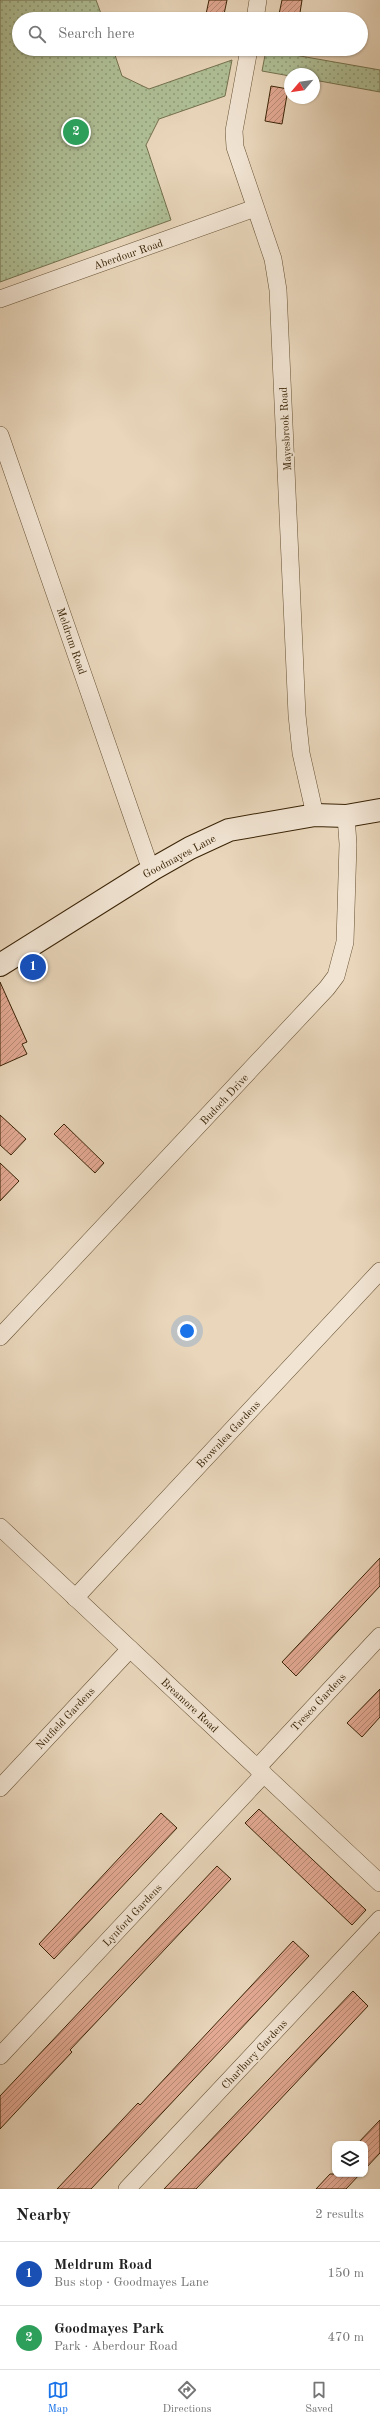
<!DOCTYPE html>
<meta charset="utf-8">
<style>
:root{--surface:#fff;--page:#f2f2f2;--text:#222;--muted:#767676;--line:#e0e0e0;--accent:#1a73e8}
body{margin:0;font-family:"Old Standard TT",serif;background:var(--page);color:var(--text)}
.controls{position:absolute;right:12px;bottom:12px;display:grid;overflow:hidden;border-radius:8px;box-shadow:0 1px 3px #0004}
.controls button{width:36px;height:36px;display:grid;place-items:center;padding:0;border:0;border-bottom:1px solid var(--line);background:var(--surface);color:var(--text);font:20px sans-serif}
.compass{position:absolute;left:284px;top:68px;width:36px;height:36px;border-radius:50%;background:var(--surface);box-shadow:0 1px 3px #0004;rotate:241deg}
.you{position:absolute;left:187px;top:1331px;width:14px;height:14px;margin:-10px;border:3px solid #fff;border-radius:50%;background:#1a73e8;box-shadow:0 0 0 6px #1a73e833}
.badge{display:grid;place-items:center;width:26px;height:26px;border-radius:50%;background:var(--accent);color:#fff;font-size:13px;font-weight:700}
.pin{position:absolute;translate:-50% -50%;border:2px solid #fff;box-shadow:0 1px 4px #0006}
.list{margin:0;padding:0;list-style:none}
h2{display:flex;justify-content:space-between;align-items:center;height:52px;margin:0;padding:0 16px;font-size:17px}
h2 small{font-size:13px;font-weight:400;color:var(--muted)}
.list li{display:grid;grid-template-columns:26px 1fr auto;gap:12px;align-items:center;box-sizing:border-box;height:64px;padding:0 16px;border-top:1px solid var(--line)}
.list b{display:block;font-size:15px;white-space:nowrap}
.list p{margin:0;font-size:13px;white-space:nowrap;color:var(--muted)}
.list em{font-size:13px;font-style:normal;color:var(--muted)}
.icon{flex:none;width:22px;height:22px;fill:none;stroke:currentColor;stroke-width:2;stroke-linecap:round;stroke-linejoin:round}
.map{position:relative;flex:none;width:380px;height:2189px;overflow:hidden}
.search{position:absolute;background:var(--surface);box-shadow:0 1px 3px #0004;left:12px;right:12px;top:12px;height:44px;display:flex;align-items:center;gap:10px;box-sizing:border-box;padding:0 14px;border-radius:22px;color:var(--muted);font-size:15px}
.sheet{height:180px;background:var(--surface)}
nav{display:flex;justify-content:space-around;align-items:center;box-sizing:border-box;height:56px;border-top:1px solid var(--line);background:var(--surface);font-size:11px;color:var(--muted)}
nav a{display:grid;justify-items:center;gap:2px}
nav .on{color:var(--accent)}
.map>svg:first-child{display:block}
</style>
<div class="map">
<svg width="380" height="2189" viewBox="0 0 380 2189">
<defs>
<pattern id="grass-dots" width="8" height="8" patternUnits="userSpaceOnUse"><rect width="8" height="8" fill="#afbf96"/><path d="M2 2h.1M6 6h.1" fill="none" stroke="#8f9b78" stroke-width="1.8" stroke-linecap="round"/></pattern>
<pattern id="building-hatch" width="6" height="6" patternUnits="userSpaceOnUse"><rect width="6" height="6" fill="#e3a993"/><path d="M-1 1l2-2M0 6l6-6M5 7l2-2" fill="none" stroke="#b98976"/></pattern>
</defs>
<rect width="100%" height="100%" fill="#e9d6bb"/>
<filter id="stains"><feTurbulence type="fractalNoise" baseFrequency=".005" numOctaves="4"/><feColorMatrix values="0 0 0 0 .2 0 0 0 0 .09 0 0 0 0 .02 0 0 0 .5 -.17"/></filter>
<radialGradient id="worn" r=".72"><stop offset=".6" stop-color="#630" stop-opacity="0"/><stop offset="1" stop-color="#630" stop-opacity=".3"/></radialGradient>
<g fill="url(#grass-dots)" stroke="#74714e">
<path d="M0,0H96L103,19H19V49H113L122,76L149,89L232,60L225,96L159,119L146,145L171,220L0,282Z"/>
<path d="M266,50L380,70V92L314,80V74H290V76L262,71Z"/>
</g>
<g fill="url(#building-hatch)" stroke="#3a2305">
<path d="M209,0H227L223,19H205Z"/>
<path d="M282,0H302L299,19H278Z"/>
<path d="M271,86L288,89L282,124L265,121Z"/>
<path d="M0,982L27,1042L22,1044L27,1054L0,1066Z"/>
<path d="M0,1115L26,1139L11,1155L0,1145Z"/>
<path d="M64,1124L104,1163L95,1173L54,1134Z"/>
<path d="M0,1163L19,1181L0,1201Z"/>
<path d="M380,1558V1586L296,1676L282,1662Z"/>
<path d="M380,1689V1717L362,1737L347,1723Z"/>
<path d="M259,1809L366,1910L352,1925L245,1823Z"/>
<path d="M161,1813L177,1828L54,1959L39,1944Z"/>
<path d="M217,1866L231,1879L70,2050L72,2052L0,2129V2096Z"/>
<path d="M293,1941L309,1956L91,2189H57L138,2103L140,2105Z"/>
<path d="M353,1991L368,2006L196,2189H164Z"/>
<path d="M380,2120V2153L365,2169V2144H357Z"/>
<path d="M330,2174H360L346,2189H316Z"/>
</g>
<g fill="none" stroke-linecap="round" stroke-linejoin="round">
<g stroke="#665032" stroke-width="18">
<g id="minor">
<path d="M255,19L258,0"/>
<path d="M249,49L234,131L235,147L273,259L278,290L297,715L301,753L315,815"/>
<path d="M0,299L255,208"/>
<path d="M0,435L147,859L153,869"/>
<path d="M0,1337L327,988L336,976L345,942L348,844L346,816"/>
<path d="M0,1527L380,1883"/>
<path d="M75,1598L380,1271"/>
<path d="M257,1768L380,1636"/>
<path d="M0,1788L130,1649"/>
<path d="M0,2056L264,1774"/>
<path d="M127,2189L380,1919"/>
</g>
</g>
<g stroke="#3a2305" stroke-width="24">
<path id="secondary" d="M0,965L153,869L190,848L229,830L315,815L346,816L380,810"/>
</g>
<use href="#minor" stroke="#f1e4d3" stroke-width="17"/>
<use href="#secondary" stroke="#f1e4d3" stroke-width="22"/>
</g>
<g text-anchor="middle" stroke-width="4" stroke-linejoin="round" paint-order="stroke">
<g font-size="11" fill="#3a2305" stroke="#f1e4d3">
<text transform="translate(128 254) rotate(-19)" y="4">Aberdour Road</text>
<text transform="translate(285 429) rotate(-93)" y="4">Mayesbrook Road</text>
<text transform="translate(72 641) rotate(71)" y="4">Meldrum Road</text>
<text transform="translate(179 856) rotate(-28)" y="4">Goodmayes Lane</text>
<text transform="translate(224 1099) rotate(-47)" y="4">Budoch Drive</text>
<text transform="translate(228 1434) rotate(-47)" y="4">Brownlea Gardens</text>
<text transform="translate(318 1702) rotate(-47)" y="4">Tresco Gardens</text>
<text transform="translate(190 1705) rotate(43)" y="4">Breamore Road</text>
<text transform="translate(65 1718) rotate(-47)" y="4">Nutfield Gardens</text>
<text transform="translate(132 1915) rotate(-47)" y="4">Lynford Gardens</text>
<text transform="translate(254 2054) rotate(-47)" y="4">Charlbury Gardens</text>
</g>
</g>
<rect width="100%" height="100%" filter="url(#stains)"/>
<rect width="100%" height="100%" fill="url(#worn)"/>
</svg>
<div class="controls">
<button><svg class="icon" aria-label="layers" viewBox="0 0 24 24"><path d="M12 4l9 5-9 5-9-5zM3 14l9 5 9-5"/></svg></button>
</div>
<svg class="compass" viewBox="-18 -18 36 36"><path d="M0-13l5 13h-10z" fill="#e53935"/><path d="M0 13l5-13h-10z" fill="#767676"/></svg>
<div class="you"></div>
<div class="pin badge" style="left:33px;top:967px;background:#1a4fb4">1</div>
<div class="pin badge" style="left:76px;top:132px;background:#2e9e5b">2</div>
<div class="search"><svg class="icon" aria-label="search" viewBox="0 0 24 24"><circle cx="10" cy="10" r="6"/><path d="M15 15l6 6"/></svg>Search here</div>
</div>
<section class="sheet">
<h2>Nearby<small>2 results</small></h2>
<ul class="list">
<li><span class="badge" style="background:#1a4fb4">1</span><div><b>Meldrum Road</b><p>Bus stop · Goodmayes Lane</p></div><em>150 m</em></li>
<li><span class="badge" style="background:#2e9e5b">2</span><div><b>Goodmayes Park</b><p>Park · Aberdour Road</p></div><em>470 m</em></li>
</ul>
</section>
<nav>
<a class="on"><svg class="icon" aria-label="map" viewBox="0 0 24 24"><path d="M3 6l6-2 6 2 6-2v14l-6 2-6-2-6 2zM9 4v14M15 6v14"/></svg>Map</a>
<a><svg class="icon" aria-label="directions" viewBox="0 0 24 24"><path d="M12 3l9 9-9 9-9-9zM9 14v-3h6M13 9l2 2-2 2"/></svg>Directions</a>
<a><svg class="icon" aria-label="saved" viewBox="0 0 24 24"><path d="M7 4h10v16l-5-4-5 4z"/></svg>Saved</a>
</nav>
